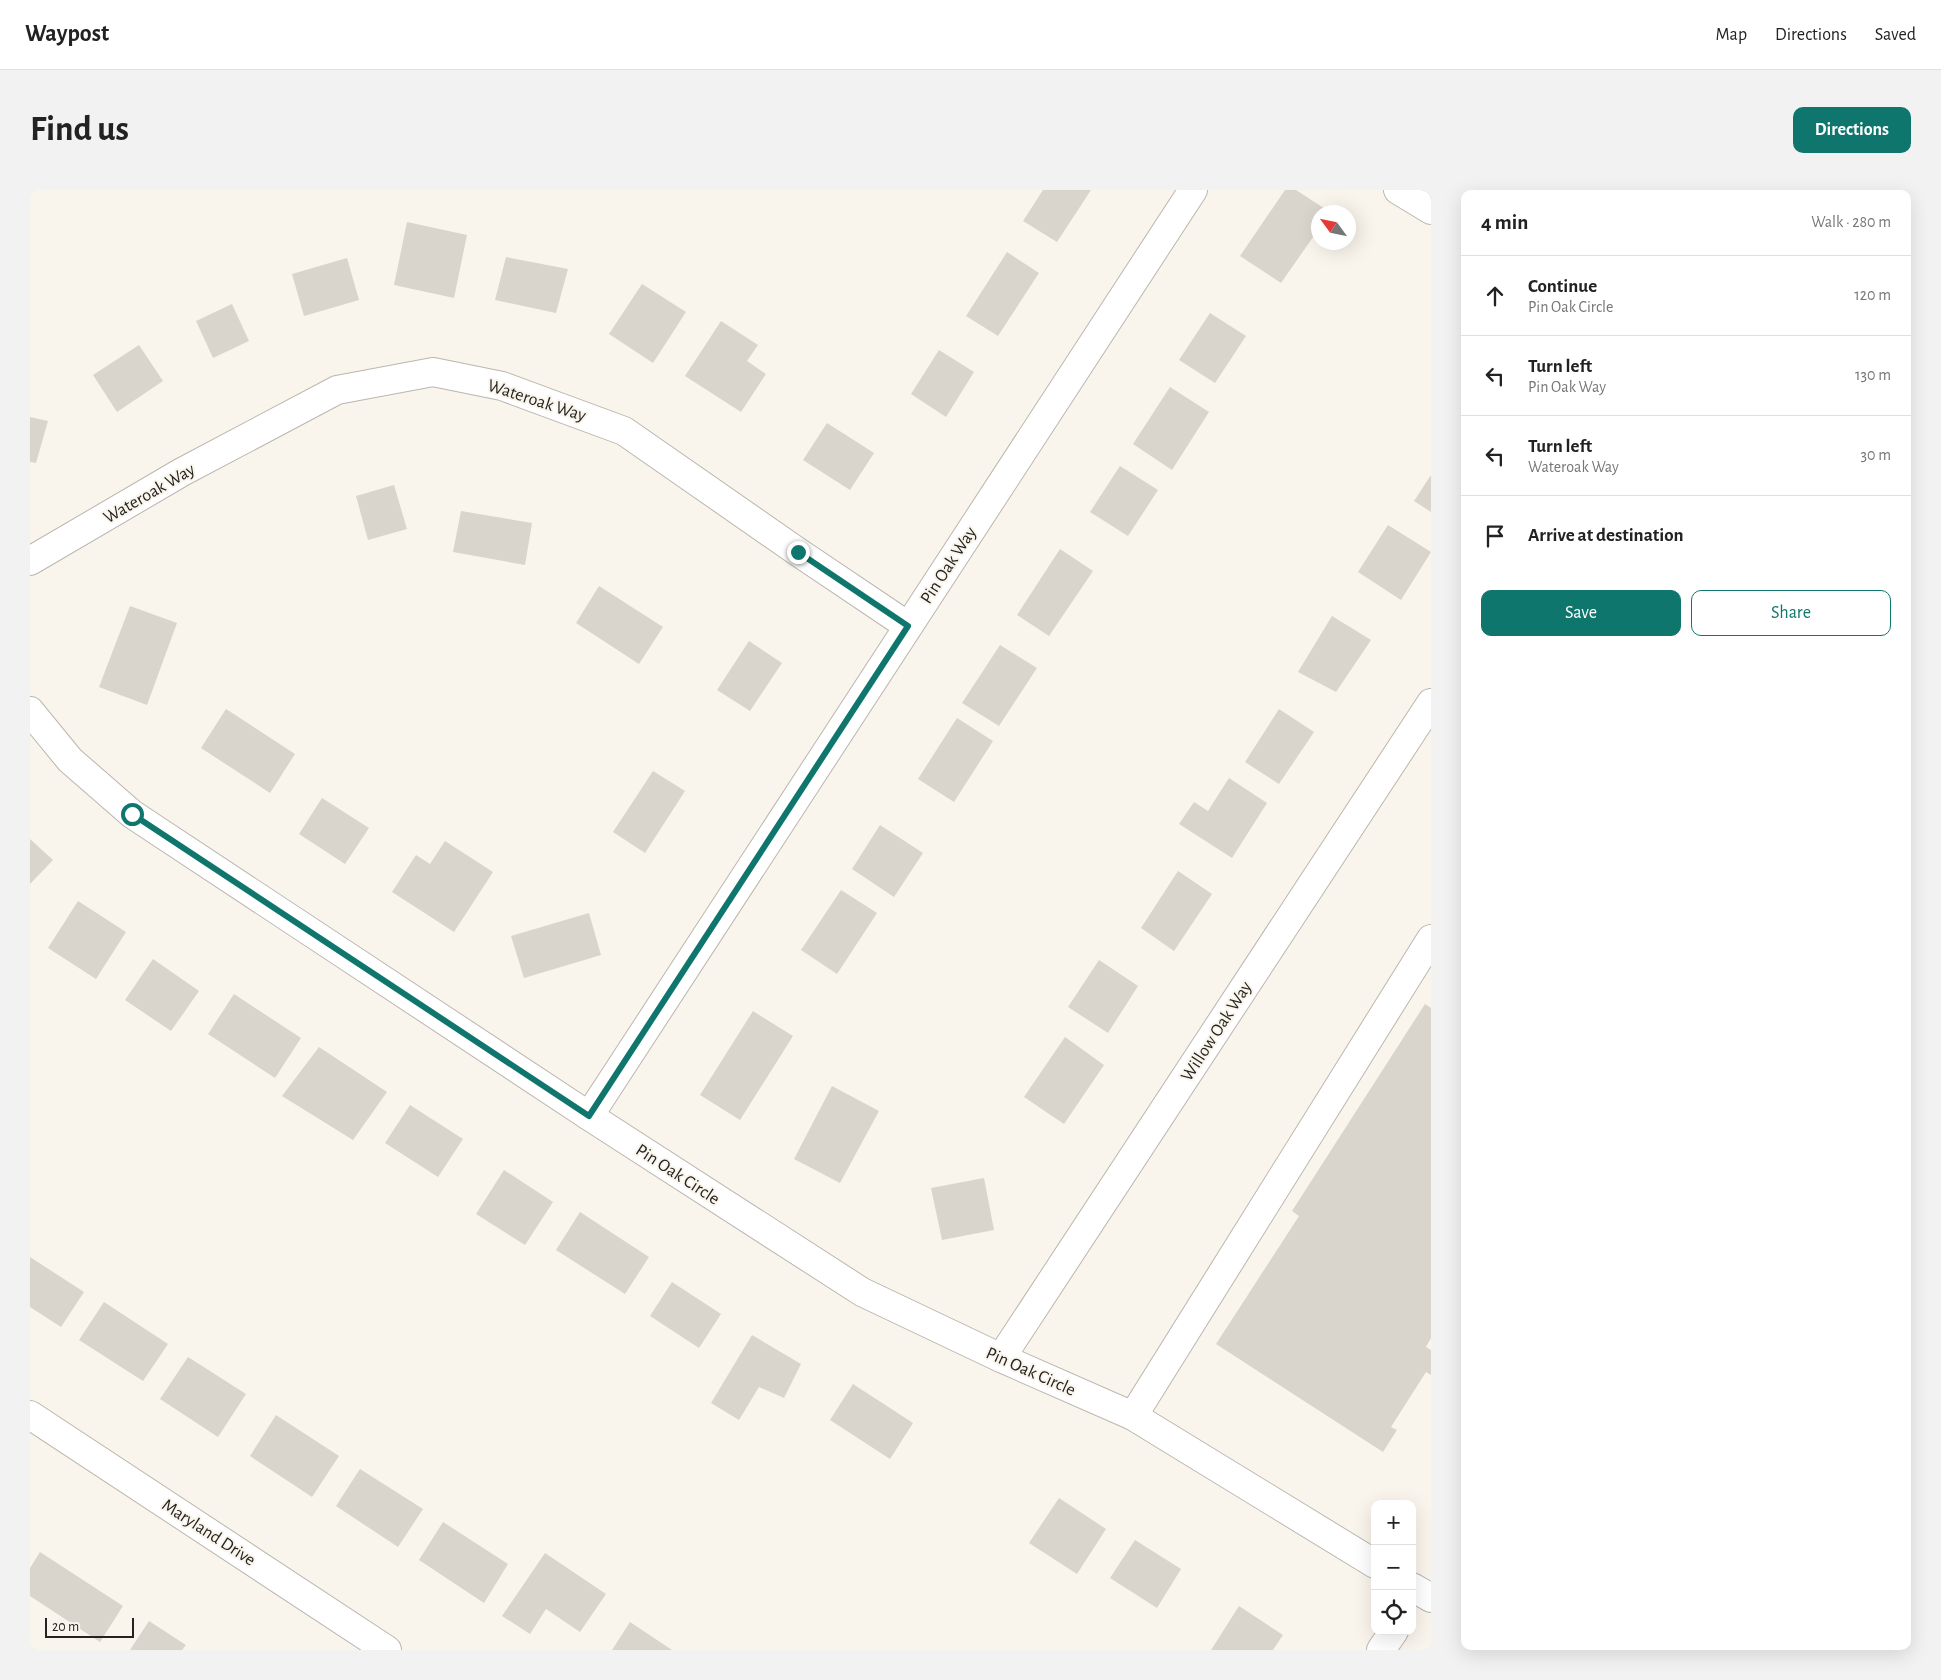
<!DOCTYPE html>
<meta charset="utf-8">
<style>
:root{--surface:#fff;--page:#f2f2f2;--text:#222;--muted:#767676;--line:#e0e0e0;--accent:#0f766e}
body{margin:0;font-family:"Alegreya Sans",sans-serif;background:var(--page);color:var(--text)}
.controls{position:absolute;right:15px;bottom:15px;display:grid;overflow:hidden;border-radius:10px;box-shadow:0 5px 20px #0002}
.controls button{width:45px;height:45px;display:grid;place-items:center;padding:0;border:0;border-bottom:1px solid var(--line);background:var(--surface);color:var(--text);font:25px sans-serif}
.compass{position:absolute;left:1281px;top:15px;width:45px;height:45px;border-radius:50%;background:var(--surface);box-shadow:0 5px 20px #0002;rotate:303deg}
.scale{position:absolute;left:15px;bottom:12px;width:89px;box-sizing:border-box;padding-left:5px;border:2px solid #252320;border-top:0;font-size:14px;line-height:18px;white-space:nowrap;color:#252320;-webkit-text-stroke:4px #f9f5ec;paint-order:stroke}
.stop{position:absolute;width:15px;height:15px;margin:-11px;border:4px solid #0f766e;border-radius:50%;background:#fff}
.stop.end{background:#0f766e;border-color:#fff;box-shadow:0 1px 5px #0008}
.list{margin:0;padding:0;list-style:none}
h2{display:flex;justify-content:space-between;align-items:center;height:65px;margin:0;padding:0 20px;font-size:21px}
h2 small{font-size:16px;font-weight:400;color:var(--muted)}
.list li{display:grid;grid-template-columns:32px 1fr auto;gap:15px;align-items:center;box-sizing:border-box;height:80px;padding:0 20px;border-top:1px solid var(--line)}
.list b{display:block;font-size:19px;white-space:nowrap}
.list p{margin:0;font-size:16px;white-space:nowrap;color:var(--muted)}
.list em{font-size:16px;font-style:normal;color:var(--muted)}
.actions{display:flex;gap:10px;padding:15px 20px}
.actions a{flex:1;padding:11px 0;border:1px solid var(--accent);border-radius:10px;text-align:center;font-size:18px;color:var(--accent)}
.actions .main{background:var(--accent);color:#fff}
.icon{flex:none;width:28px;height:28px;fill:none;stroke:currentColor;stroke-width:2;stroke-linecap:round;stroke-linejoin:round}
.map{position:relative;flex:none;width:1401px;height:1460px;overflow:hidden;border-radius:10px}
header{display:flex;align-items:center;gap:30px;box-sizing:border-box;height:70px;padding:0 25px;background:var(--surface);border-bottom:1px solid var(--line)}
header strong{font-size:24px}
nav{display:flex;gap:28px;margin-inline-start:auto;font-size:18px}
.intro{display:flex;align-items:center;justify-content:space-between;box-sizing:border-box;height:120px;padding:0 30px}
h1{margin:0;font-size:35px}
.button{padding:12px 22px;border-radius:10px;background:var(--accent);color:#fff;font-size:18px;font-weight:700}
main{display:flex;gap:30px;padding:0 30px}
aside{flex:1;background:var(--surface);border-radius:10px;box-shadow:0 5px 20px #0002}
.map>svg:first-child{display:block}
</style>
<header>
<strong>Waypost</strong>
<nav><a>Map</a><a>Directions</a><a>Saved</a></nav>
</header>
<div class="intro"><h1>Find us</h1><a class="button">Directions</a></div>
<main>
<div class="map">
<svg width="1401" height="1460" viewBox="0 0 1401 1460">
<rect width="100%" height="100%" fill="#f9f5ec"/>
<g fill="#d9d5cc">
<path d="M1013,0H1061L1027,52L993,31Z"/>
<path d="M1255,0H1266L1300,22H1288V40L1251,93L1210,66Z"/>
<path d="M377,32L437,45L424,108L364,95Z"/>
<path d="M977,62L1009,83L968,146L936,126Z"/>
<path d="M476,67L538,79L526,123L465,110Z"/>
<path d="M317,68L329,110L274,126L262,84Z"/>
<path d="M612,94L656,122L623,173L579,144Z"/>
<path d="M202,114L219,151L183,168L166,131Z"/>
<path d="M1180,123L1216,146L1185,193L1149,170Z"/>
<path d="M691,131L728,155L717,171L736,184L711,222L655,186Z"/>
<path d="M109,155L133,191L87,222L63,185Z"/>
<path d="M909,160L944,182L916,227L881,204Z"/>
<path d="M1140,197L1179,222L1142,280L1103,254Z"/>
<path d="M0,227L18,231L6,273L0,272Z"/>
<path d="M797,233L844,263L820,300L773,270Z"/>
<path d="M1090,276L1128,300L1098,346L1060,322Z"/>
<path d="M1401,285V322L1384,311Z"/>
<path d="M364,295L377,339L338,350L326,306Z"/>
<path d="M431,321L502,333L495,375L423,362Z"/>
<path d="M1358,335L1401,362L1371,410L1328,382Z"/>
<path d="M1030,359L1063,381L1019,446L987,425Z"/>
<path d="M569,396L633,437L609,474L546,433Z"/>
<path d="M100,416L147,433L117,515L69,497Z"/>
<path d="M1302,426L1341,450L1306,502L1268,482Z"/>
<path d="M719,451L752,473L720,521L687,500Z"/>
<path d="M970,455L1007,478L969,536L932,513Z"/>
<path d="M196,519L265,564L240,603L171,558Z"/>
<path d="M1249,519L1284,542L1249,594L1215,572Z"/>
<path d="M927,528L963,551L924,612L888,589Z"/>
<path d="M623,581L655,601L615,663L583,642Z"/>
<path d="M1199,588L1237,613L1202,668L1149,634L1164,612L1178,621Z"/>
<path d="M292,608L339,638L315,674L269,644Z"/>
<path d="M850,635L893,663L864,707L822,679Z"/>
<path d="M0,649L23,670L0,694Z"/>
<path d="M415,651L463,682L424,742L362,702L386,665L400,674Z"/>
<path d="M1148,681L1182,704L1144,761L1111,738Z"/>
<path d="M811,700L847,723L807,784L771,760Z"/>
<path d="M48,711L96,742L66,789L18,758Z"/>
<path d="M559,723L571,765L494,788L481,746Z"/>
<path d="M123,769L169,801L141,841L95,810Z"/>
<path d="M1069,770L1108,796L1078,843L1038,817Z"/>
<path d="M204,804L271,848L245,888L178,844Z"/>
<path d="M1395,814L1401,818V1148L1396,1157L1401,1160V1185L1396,1182L1361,1237L1367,1240L1353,1262L1186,1154L1269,1026L1262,1021Z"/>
<path d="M723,821L763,846L710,930L670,905Z"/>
<path d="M1035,847L1074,875L1034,934L994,907Z"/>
<path d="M289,857L357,902L323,950L252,906Z"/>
<path d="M802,896L849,921L810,993L764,969Z"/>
<path d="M380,915L433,949L408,987L355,953Z"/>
<path d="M474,980L523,1012L495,1055L446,1024Z"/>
<path d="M954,988L964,1040L912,1050L901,998Z"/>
<path d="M550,1022L619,1067L595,1104L526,1060Z"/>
<path d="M0,1067L54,1102L31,1137L0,1117Z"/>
<path d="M642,1092L691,1124L669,1158L620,1126Z"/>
<path d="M74,1112L138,1154L113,1191L49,1150Z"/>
<path d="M722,1145L771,1174L754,1208L729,1197L709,1230L681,1213Z"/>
<path d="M158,1167L216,1204L188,1247L130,1209Z"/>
<path d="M823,1194L883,1233L860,1269L800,1230Z"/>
<path d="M246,1225L309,1266L282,1307L220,1266Z"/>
<path d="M330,1279L393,1319L368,1357L306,1316Z"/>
<path d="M1029,1308L1076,1339L1047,1384L999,1353Z"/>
<path d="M413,1332L478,1374L454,1413L389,1370Z"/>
<path d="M1105,1350L1151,1379L1127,1418L1080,1388Z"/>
<path d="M10,1362L93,1416L70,1452L0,1406V1378Z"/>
<path d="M515,1363L576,1404L550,1442L516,1419L500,1444L472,1426Z"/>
<path d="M1209,1416L1253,1445L1243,1460H1181Z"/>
<path d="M119,1431L156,1455L152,1460H100Z"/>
<path d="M600,1432L642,1460H582Z"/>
</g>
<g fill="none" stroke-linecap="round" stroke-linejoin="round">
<g stroke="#bbb6ae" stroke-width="30">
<g id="minor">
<path d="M1368,0L1401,20"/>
<path d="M0,371L152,282L307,200L403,182L472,196L594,241L768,362L878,436"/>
<path d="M0,521L40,570L102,624L559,926L832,1102L971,1168L1103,1226L1345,1374"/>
<path d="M559,926L1163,0"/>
<path d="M971,1168L1401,513"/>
<path d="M0,1225L357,1460"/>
<path d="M1103,1226L1401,749"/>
<path d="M1382,1397L1401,1408"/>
<path d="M1351,1460L1364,1441"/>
</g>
</g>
<use href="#minor" stroke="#fff" stroke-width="28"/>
</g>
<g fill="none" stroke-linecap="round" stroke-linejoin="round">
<path stroke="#0f766e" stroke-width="6" d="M102,624L559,926L878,436L768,362"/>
</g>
<g text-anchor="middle" stroke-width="4" stroke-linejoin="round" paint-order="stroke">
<g font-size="18" fill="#252320" stroke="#f9f5ec">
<text transform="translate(507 210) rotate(18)" y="6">Wateroak Way</text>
<text transform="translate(119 303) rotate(-30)" y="6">Wateroak Way</text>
<text transform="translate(918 375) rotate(-57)" y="6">Pin Oak Way</text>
<text transform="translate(1186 841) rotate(-57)" y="6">Willow Oak Way</text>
<text transform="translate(648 984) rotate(33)" y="6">Pin Oak Circle</text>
<text transform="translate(1001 1181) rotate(24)" y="6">Pin Oak Circle</text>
<text transform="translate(179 1342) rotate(33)" y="6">Maryland Drive</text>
</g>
</g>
</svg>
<div class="controls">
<button>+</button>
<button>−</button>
<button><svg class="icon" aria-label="locate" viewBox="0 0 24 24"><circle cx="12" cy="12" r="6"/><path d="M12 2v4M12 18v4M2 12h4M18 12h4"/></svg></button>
</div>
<svg class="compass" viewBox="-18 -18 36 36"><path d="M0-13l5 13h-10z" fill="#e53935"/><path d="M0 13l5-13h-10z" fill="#767676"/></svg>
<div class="scale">20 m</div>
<div class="stop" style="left:102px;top:624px"></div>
<div class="stop end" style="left:768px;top:362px"></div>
</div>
<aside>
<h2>4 min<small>Walk · 280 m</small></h2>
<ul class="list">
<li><svg class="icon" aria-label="ahead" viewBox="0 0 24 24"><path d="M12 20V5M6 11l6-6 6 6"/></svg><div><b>Continue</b><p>Pin Oak Circle</p></div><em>120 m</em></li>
<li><svg class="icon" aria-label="left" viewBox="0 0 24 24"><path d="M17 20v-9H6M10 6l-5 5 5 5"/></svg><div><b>Turn left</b><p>Pin Oak Way</p></div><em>130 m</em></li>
<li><svg class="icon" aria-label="left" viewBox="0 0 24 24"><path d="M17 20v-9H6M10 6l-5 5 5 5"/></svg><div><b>Turn left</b><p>Wateroak Way</p></div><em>30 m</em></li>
<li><svg class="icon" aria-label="arrive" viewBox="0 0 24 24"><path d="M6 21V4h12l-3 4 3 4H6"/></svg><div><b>Arrive at destination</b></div></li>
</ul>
<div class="actions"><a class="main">Save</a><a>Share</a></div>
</aside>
</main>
